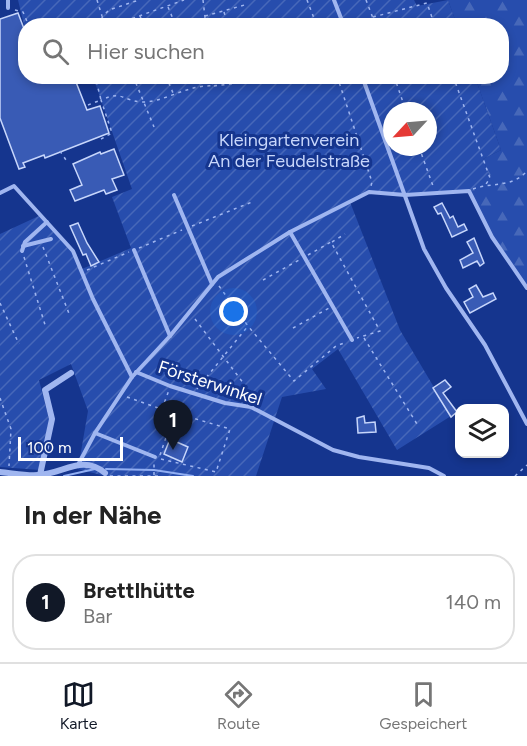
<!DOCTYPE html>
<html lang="de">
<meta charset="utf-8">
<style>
:root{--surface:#fff;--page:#f2f2f2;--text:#222;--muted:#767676;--line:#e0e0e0;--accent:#111827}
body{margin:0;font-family:Figtree,sans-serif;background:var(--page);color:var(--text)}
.controls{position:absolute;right:18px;bottom:18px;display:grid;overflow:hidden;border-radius:12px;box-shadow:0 3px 9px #0003}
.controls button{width:54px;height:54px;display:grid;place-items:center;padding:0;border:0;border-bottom:2px solid var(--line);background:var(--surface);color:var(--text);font:30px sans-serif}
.compass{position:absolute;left:383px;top:102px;width:54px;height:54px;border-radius:50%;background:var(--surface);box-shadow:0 3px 9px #0003;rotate:244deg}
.scale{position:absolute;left:18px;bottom:15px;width:105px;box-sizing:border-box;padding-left:6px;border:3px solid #fff;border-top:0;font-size:16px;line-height:21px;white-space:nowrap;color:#fff;-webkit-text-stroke:4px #15358e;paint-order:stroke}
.you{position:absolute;left:234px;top:312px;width:21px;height:21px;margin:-15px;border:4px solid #fff;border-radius:50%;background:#1a73e8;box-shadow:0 0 0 9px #1a73e833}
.badge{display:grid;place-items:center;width:39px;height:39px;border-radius:50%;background:var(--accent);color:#fff;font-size:20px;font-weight:700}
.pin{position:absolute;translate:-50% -50px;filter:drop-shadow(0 2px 3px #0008)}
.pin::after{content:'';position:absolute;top:32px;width:21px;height:18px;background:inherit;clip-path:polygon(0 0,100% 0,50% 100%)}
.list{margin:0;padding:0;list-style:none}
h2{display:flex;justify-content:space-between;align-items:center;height:78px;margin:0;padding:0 24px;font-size:26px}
h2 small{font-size:20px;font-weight:400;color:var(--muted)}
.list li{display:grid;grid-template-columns:39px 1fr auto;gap:18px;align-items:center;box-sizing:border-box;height:96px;margin:0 12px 12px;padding:0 12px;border:2px solid var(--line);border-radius:24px}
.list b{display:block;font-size:22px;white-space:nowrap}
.list p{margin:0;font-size:20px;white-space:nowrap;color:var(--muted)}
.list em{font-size:20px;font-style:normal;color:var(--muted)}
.icon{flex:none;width:33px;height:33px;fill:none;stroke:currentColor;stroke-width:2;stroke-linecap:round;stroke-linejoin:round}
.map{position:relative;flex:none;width:527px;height:476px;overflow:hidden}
.search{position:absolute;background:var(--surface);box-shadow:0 3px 9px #0003;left:18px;right:18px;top:18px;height:66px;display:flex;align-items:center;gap:15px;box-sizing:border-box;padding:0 21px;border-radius:24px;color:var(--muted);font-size:22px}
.sheet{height:186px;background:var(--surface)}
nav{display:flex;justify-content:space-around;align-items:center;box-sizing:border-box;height:84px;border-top:2px solid var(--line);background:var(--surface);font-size:16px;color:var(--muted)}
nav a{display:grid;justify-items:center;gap:3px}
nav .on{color:var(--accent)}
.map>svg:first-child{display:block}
</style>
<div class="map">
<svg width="527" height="476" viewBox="0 0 527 476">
<defs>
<pattern id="forest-firs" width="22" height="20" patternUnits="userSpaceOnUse" patternTransform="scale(1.5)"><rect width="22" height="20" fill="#274dad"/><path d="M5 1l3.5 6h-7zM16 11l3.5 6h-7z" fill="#4768b9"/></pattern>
<pattern id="garden-furrows" width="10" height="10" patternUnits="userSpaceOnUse" patternTransform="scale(1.5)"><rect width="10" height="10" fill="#274dad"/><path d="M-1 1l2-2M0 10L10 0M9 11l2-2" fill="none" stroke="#4768b9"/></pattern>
</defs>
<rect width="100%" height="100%" fill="#15358e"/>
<path fill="url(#forest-firs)" d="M448,0H527V288L492,237L469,191L490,178L483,159L501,150L475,77L502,76V26L457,25Z"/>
<g fill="url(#garden-furrows)" fill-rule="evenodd">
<path d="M18,0H414L417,6L448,0L457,25L26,26L25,29Z"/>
<path d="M93,77H475L501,150L483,159L490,178C475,203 397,191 371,192C364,193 356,199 350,202L400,330L451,416L397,450L338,349L312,369L326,389L282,397L256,476H105L78,469L88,411L71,364L39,380L49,419L40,470L0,467V234L41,215L73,251L82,269L131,248L112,197L132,189ZM392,111H428V147H392Z"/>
</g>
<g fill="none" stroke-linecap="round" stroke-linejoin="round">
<g stroke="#92aff3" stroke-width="2">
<path d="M106,469L154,470L193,476"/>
<path d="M64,476L95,469"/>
</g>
</g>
<g fill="#395bb5" stroke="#c7d6fb" stroke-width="1.5">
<path d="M18,13L26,34V76H67L68,79L74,77L87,110L100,106L109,133L45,158L44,155L23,163L25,167L19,169L0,118V19Z"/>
<path d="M114,149L124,175L112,179L117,190L106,194L104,190L75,201L70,190L82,185L73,164L100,152L101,154Z"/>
<path d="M442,203L450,218L453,216L458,227L464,224L467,230L452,237L441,213L438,214L434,207Z"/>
<path d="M78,223L87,243L99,262L91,266L86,254L83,255L70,226Z"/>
<path d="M474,238L484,263L480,266L477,261L463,268L460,260L473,253L467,242Z"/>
<path d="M476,285L483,297L493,293L496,299L470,313L464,302L473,297L469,289Z"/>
<path d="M445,380L451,387L443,393L457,412L451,417L433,388Z"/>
<path d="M364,416L365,423L375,422L376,432L358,433L357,418Z"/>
<path d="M170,439L188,447L182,462L164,454Z"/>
</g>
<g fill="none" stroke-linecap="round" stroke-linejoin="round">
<g stroke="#a0b6f0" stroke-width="1.5" stroke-dasharray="3 4.5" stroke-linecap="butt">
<path d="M97,0L102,16"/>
<path d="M203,0L206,26"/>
<path d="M307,0L317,26"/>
<path d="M366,0L376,26"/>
<path d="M168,7L176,26"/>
<path d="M15,10L23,12L29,26"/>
<path d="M224,12L228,26"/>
<path d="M140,16L144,26"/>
<path d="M205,16L248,4"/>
<path d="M373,17L427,3L435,26"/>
<path d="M105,26L102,17L109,10L139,0"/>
<path d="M111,26L184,0"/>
<path d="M133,76L154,127"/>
<path d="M166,76L173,93"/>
<path d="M197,76L200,84"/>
<path d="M337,76L372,182L371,186"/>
<path d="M394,76L406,111"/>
<path d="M453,76L490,178L486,184"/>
<path d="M80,83L83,76"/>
<path d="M214,86L245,82L243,76"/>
<path d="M88,105L101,100L95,76"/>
<path d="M101,139L112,133L101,100C123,90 122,101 142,102C163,103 188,84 213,86L212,76"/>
<path d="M419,147L433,186"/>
<path d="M60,151L66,160"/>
<path d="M473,189C492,182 512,188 527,171"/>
<path d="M192,226L252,202"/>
<path d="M332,242L345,234"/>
<path d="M43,247L70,316"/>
<path d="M139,248L182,230"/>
<path d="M308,255L331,242L380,331L357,338"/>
<path d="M24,257L46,328"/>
<path d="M87,270L129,252"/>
<path d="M263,280L299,260"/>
<path d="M219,286L248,326L294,381L336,346L347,342"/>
<path d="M0,303L19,344"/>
<path d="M195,319L247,388"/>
<path d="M293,328L329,308"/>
<path d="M364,338L417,424"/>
<path d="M197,389L248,326"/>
<path d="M127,397L161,409"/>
<path d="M0,398L11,429L9,466"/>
<path d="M160,455L174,414"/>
<path d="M161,459L216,472L230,429L162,409L169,390"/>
<path d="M154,475V464"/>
<path d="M110,476H162"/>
<path d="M515,476L527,465"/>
</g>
<g stroke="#a0b6f0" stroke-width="4">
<path d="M334,0L344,26"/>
<path d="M8,8V0"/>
<path d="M362,76L424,249L446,288L485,345L527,424"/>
<path d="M0,193L14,186L73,251L93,299L132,377"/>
<path d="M174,195L212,284"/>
<path d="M290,232L352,340"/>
<path d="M23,246L51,239"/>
<path d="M134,250L170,336"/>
<path d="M22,251L25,242L47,222"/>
<path d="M136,372L170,386L225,403L251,407L333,450L359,457L429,468L444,476"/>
<path d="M95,433L155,457"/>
<path d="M79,463L95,433L132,377L170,336L218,277L290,232L369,192L405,195L469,191L492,237L527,288"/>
</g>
<g stroke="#a0b6f0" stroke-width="6">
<path d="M0,472C12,473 26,476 38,475C63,474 82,454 105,473"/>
<path d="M40,475L52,419L45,390L71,373"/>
</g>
</g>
<g text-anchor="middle" stroke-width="6" stroke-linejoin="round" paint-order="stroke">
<g font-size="18" fill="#c7d6fb" stroke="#15358e">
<text x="289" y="146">Kleingartenverein<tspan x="289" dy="21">An der Feudelstraße</tspan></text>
</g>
<g font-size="18" fill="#fff" stroke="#15358e">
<text transform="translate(210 383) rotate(18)" y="6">Försterwinkel</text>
</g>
</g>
</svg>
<div class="controls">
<button><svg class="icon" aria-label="layers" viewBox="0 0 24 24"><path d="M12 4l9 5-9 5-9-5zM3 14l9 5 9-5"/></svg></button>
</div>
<svg class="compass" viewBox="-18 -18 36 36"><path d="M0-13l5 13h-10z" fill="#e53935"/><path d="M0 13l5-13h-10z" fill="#767676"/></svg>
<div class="scale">100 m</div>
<div class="you"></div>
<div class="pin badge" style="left:173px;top:450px">1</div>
<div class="search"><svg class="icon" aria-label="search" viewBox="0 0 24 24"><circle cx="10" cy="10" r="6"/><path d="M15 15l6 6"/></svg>Hier suchen</div>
</div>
<section class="sheet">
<h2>In der Nähe<small></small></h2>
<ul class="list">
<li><span class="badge">1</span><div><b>Brettlhütte</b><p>Bar</p></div><em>140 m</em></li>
</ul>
</section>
<nav>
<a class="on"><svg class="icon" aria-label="map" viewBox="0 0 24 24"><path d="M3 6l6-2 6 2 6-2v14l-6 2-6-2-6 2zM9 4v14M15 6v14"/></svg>Karte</a>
<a><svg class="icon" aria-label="directions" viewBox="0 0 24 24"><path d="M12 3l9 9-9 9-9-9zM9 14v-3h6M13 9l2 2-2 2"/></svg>Route</a>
<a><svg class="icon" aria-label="saved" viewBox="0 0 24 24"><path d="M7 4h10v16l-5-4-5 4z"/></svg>Gespeichert</a>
</nav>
